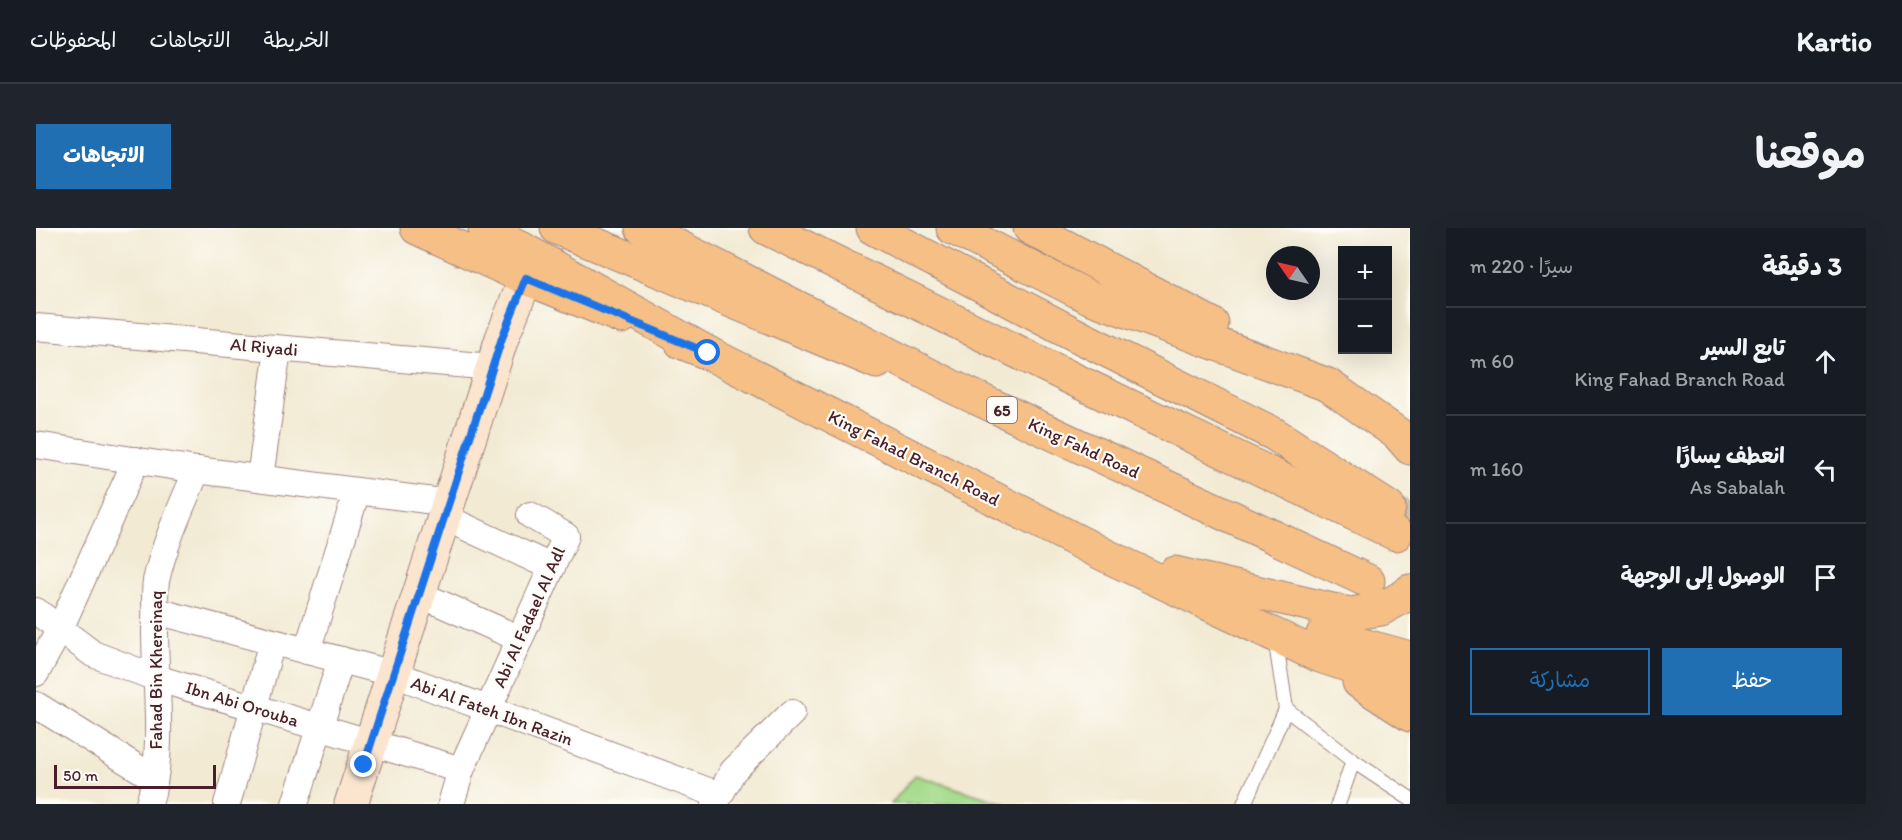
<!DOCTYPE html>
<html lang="ar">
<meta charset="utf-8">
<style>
:root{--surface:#171b24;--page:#20242c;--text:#f1f3f6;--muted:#9ea1a6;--line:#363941;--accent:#1f6fb2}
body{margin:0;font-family:Itim,"Playpen Sans Arabic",sans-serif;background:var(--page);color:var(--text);direction:rtl}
.controls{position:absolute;right:18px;top:18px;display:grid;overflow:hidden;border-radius:0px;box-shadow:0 6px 24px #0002}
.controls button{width:54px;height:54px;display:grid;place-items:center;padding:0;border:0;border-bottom:2px solid var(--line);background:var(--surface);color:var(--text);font:30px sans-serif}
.compass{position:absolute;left:1230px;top:18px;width:54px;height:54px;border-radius:50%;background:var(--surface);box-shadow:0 6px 24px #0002;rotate:304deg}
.scale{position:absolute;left:18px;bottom:15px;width:162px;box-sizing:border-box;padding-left:6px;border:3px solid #4a1f2b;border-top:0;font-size:16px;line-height:21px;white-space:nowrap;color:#4a1f2b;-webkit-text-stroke:4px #fdfcf7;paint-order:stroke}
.stop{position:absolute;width:18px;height:18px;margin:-14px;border:4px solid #1a73e8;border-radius:50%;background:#fff}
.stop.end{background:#1a73e8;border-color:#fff;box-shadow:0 2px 6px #0008}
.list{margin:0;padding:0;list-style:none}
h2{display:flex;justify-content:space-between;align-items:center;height:78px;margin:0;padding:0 24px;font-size:26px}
h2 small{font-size:20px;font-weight:400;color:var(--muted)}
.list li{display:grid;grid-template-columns:39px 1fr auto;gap:18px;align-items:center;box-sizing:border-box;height:108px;padding:0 24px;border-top:2px solid var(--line)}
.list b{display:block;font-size:22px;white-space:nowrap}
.list p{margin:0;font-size:20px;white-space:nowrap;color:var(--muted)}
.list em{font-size:20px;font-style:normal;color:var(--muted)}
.actions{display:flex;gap:12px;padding:18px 24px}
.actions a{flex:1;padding:14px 0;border:2px solid var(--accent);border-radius:0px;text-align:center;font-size:21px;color:var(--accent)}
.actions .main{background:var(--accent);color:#fff}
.icon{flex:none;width:33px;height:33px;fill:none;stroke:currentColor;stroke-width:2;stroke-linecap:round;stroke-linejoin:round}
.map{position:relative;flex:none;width:1374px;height:576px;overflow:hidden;direction:ltr;border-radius:0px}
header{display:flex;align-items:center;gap:36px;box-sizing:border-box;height:84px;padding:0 30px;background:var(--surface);border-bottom:2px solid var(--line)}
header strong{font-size:28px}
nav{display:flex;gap:33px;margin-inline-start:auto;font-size:21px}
.intro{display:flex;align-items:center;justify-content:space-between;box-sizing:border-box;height:144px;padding:0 36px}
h1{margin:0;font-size:42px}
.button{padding:15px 27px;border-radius:0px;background:var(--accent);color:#fff;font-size:21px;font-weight:700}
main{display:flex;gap:36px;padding:0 36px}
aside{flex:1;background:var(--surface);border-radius:0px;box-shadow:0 6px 24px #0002}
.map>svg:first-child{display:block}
</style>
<header>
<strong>Kartio</strong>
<nav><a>الخريطة</a><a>الاتجاهات</a><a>المحفوظات</a></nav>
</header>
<div class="intro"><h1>موقعنا</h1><a class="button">الاتجاهات</a></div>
<main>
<aside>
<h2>3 دقيقة<small>سيرًا · 220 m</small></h2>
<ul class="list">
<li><svg class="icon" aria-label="ahead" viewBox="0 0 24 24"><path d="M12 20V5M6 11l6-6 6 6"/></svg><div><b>تابع السير</b><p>King Fahad Branch Road</p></div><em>60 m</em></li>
<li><svg class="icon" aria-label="left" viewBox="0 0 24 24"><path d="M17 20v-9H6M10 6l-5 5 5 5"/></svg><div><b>انعطف يسارًا</b><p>As Sabalah</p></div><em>160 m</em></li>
<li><svg class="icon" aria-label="arrive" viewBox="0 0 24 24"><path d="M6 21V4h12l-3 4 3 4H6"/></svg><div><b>الوصول إلى الوجهة</b></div></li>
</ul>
<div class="actions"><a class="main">حفظ</a><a>مشاركة</a></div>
</aside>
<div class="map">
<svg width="1374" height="576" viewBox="0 0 1374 576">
<rect width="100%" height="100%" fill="#fdfcf7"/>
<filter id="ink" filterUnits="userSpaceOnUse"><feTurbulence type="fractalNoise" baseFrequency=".0167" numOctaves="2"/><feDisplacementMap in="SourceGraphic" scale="12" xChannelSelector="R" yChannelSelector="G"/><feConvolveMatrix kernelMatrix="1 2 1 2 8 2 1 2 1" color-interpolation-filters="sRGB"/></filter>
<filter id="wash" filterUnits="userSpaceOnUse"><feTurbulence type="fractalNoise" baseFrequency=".008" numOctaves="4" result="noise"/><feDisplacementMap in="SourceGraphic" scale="24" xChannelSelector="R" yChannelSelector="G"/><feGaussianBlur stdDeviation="1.35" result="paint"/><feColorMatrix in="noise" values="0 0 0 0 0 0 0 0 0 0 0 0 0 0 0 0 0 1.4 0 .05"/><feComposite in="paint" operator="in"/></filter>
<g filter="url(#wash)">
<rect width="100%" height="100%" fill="#f2ead3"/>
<path fill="#a6dc8d" stroke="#787e5c" stroke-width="1.5" d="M879,547L970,576H855Z"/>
</g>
<g filter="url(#ink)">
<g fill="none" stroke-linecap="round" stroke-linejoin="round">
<path stroke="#d0c1b1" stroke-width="33" stroke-dasharray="33 16" stroke-linecap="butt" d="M1353,280L1374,294"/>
<g stroke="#9e847f" stroke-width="16">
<g id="service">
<path d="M1239,409L1250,481"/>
<path d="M1208,576L1250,481L1317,533L1373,570"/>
<path d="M1302,576L1317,533"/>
</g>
</g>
<g stroke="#9e847f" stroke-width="28">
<g id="minor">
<path d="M0,99L456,139"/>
<path d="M0,217L161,242L413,275"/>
<path d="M224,250L242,121"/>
<path d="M408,289L515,339"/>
<path d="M383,366L484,411"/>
<path d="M0,383L57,426L120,450L425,542"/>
<path d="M120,383L358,446L683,567"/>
<path d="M271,423L321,263"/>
<path d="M0,445L24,401L100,232"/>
<path d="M0,477L118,550"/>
<path d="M113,576C130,520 118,452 119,394C120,381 118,366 120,353C128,316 146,277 161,242"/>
<path d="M191,576L236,414"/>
<path d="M259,576L305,432"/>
<path d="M415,576L425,542L530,308L494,287"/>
<path d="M679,576L697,543L756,485"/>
</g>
</g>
<g stroke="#9e847f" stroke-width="35">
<path id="secondary" d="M315,576L466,110L490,50"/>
</g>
<g stroke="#9e847f" stroke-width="35">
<g id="primary">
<path d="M381,0L490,50L586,89"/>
<path d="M521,0L841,134"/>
<path d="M917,0L1053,69L1292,157L1362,206L1374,220"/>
<path d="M994,0L1176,96"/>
<path d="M645,114L672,125L1073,329L1281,427L1374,458"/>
<path d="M1139,345L1314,386L1345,381L1370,367L1374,363"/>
<path d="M1287,406L1374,430"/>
<path d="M1323,454L1374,487"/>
</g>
</g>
<g stroke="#9e847f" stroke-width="35">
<path id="trunk" d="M837,0L1040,107L1238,206L1353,280"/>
</g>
<g stroke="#9e847f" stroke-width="35">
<g id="motorway">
<path d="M449,0L672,125"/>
<path d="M606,0L917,159L1332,353"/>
<path d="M730,0L1037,151L1360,306"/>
</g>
</g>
<use href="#service" stroke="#fff" stroke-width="14"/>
<use href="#minor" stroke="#fff" stroke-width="26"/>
<use href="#secondary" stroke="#fbe5cf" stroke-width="33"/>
<use href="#primary" stroke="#f5bf86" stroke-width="33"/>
<use href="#trunk" stroke="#f5bf86" stroke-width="33"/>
<use href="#motorway" stroke="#f5bf86" stroke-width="33"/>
</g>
</g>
<g fill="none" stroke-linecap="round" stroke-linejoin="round" filter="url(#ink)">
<path stroke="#1a73e8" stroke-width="8" d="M328,537L466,110L490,50L672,125"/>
</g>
<g text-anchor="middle" stroke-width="4.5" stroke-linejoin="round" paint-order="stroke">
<rect fill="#fdfcf7" stroke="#806168" stroke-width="1.5" x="951" y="169" width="30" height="26" rx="4.5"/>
<g font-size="16" font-weight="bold" fill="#4a1f2b">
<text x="966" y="188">65</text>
</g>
<g font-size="18" fill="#4a1f2b" stroke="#fdfcf7">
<text transform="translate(228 119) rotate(5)" y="6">Al Riyadi</text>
<text transform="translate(1048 220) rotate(25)" y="6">King Fahd Road</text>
<text transform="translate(878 230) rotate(27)" y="6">King Fahad Branch Road</text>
<text transform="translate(493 389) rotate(-66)" y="6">Abi Al Fadael Al Adl</text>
<text transform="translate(120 442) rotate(-90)" y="6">Fahad Bin Khereinaq</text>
<text transform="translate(206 476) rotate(17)" y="6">Ibn Abi Orouba</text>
<text transform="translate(456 483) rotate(20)" y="6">Abi Al Fateh Ibn Razin</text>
</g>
</g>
</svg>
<div class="controls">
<button>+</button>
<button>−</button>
</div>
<svg class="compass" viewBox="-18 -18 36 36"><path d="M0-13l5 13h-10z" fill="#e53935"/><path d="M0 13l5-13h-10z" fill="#9ea1a6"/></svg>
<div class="scale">50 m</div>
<div class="stop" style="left:672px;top:125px"></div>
<div class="stop end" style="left:328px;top:537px"></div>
</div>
</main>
